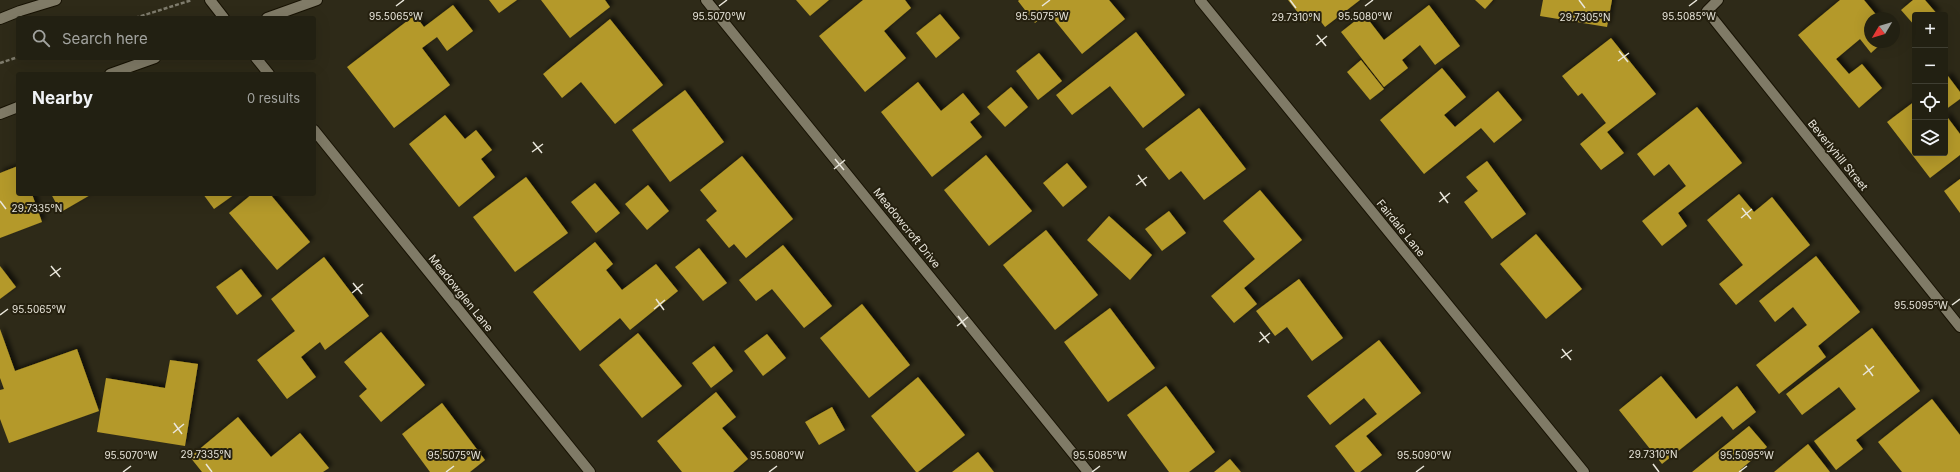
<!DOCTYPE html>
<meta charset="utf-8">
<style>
:root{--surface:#222012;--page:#2a281b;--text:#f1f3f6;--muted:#a2a39f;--line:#3f3e32}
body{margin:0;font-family:Inter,sans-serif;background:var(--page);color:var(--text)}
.controls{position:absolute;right:12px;top:12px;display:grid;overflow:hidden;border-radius:4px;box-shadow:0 4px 16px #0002}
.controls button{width:36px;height:36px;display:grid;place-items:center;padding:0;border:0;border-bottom:1px solid var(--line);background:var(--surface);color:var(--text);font:20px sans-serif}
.compass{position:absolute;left:1864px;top:12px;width:36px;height:36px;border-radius:50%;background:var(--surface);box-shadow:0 4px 16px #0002;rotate:232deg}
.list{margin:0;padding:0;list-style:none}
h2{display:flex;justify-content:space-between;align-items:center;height:52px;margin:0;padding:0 16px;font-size:17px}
h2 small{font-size:13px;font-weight:400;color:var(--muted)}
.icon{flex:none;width:22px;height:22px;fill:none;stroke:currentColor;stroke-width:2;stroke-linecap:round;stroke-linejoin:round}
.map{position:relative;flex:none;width:1960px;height:472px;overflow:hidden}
.search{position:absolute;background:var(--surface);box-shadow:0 4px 16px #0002;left:16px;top:16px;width:300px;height:44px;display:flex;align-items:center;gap:10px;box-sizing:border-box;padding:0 14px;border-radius:4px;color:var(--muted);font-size:15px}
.panel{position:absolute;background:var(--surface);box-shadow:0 4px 16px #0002;left:16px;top:72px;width:300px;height:124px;border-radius:4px}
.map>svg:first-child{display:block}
</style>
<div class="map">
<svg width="1960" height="472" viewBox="0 0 1960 472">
<defs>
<filter id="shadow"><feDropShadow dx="3.5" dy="-3.5" stdDeviation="2" flood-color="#0009"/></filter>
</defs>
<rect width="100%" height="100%" fill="#2e2a18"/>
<g fill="#b49929" filter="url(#shadow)">
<path d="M489,0H517L499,13Z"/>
<path d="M541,0H605L610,7L570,38Z"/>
<path d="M796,0H829L810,16Z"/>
<path d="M863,0H905L911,8L884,31L906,58L865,92L819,36Z"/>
<path d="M1019,0H1109L1125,19L1082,54L1048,12L1035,23L1018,1Z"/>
<path d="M1288,0H1360L1325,27L1316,15L1306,23Z"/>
<path d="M1475,0H1493L1485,9Z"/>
<path d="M1543,0H1612L1607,27L1540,16Z"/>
<path d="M1840,0H1864L1879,18H1870V42H1883L1871,53L1860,39L1836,59L1849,74L1862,64L1882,88L1859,108L1798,35Z"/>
<path d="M1913,0H1925L1938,15H1915V26L1901,10Z"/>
<path d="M453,5L473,31L447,51L437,37L422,48L450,85L394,128L347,67L415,15L424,27Z"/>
<path d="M1429,5L1460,46L1435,65L1420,45L1402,60L1408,68L1384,87L1341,32L1364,14L1384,40Z"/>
<path d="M940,14L960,38L936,58L916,33Z"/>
<path d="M610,19L663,85L615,124L581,82L562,98L543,74Z"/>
<path d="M1136,32L1185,95L1143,128L1110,86L1072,115L1056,95Z"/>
<path d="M1611,38L1656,94L1607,132L1624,153L1601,170L1580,144L1606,123L1582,93L1578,96L1562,76Z"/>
<path d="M1039,53L1062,81L1038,100L1016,71Z"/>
<path d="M1361,60L1384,89L1370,100L1347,72Z"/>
<path d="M1442,68L1466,97L1444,115L1455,127L1498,91L1522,120L1494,143L1481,128L1424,174L1380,120Z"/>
<path d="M1948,76L1960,92V99L1945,110V78Z"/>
<path d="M918,82L941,111L963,93L980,114L970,122L982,137L932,177L881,112Z"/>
<path d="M1011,87L1028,107L1005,127L987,107Z"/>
<path d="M685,90L724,142L670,182L632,130Z"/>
<path d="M1915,101V153H1945V114L1960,134V155L1930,178L1887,122Z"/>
<path d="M1697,107L1742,163L1678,213L1687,226L1662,246L1642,221L1686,186L1669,164L1654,176L1637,154Z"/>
<path d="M1199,108L1246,169L1204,200L1181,171L1169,180L1145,149Z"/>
<path d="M445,115L465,139L476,130L492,150L481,159L495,177L459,207L409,144Z"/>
<path d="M986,155L1032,211L989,246L944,190Z"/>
<path d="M742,156L793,219L746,258L734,244L729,248L706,220L717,211L700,190Z"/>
<path d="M1487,161L1526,214L1492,239L1464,202L1478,191L1466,177Z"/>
<path d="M1067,163L1087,187L1063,207L1043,183Z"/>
<path d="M18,166V194H32L42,222L0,238V173Z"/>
<path d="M526,177L568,233L515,272L473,217Z"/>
<path d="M1960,179V213L1944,191Z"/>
<path d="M595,183L620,213L596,233L571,202Z"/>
<path d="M648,185L669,211L647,230L625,204Z"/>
<path d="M1260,190L1302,240L1244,288L1257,304L1234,323L1211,296L1255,259L1223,221Z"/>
<path d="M51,194H92L61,212Z"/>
<path d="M203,194H235L214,209Z"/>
<path d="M252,194H270L310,242L277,270L229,213Z"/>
<path d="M1739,194L1754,212L1772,197L1810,245L1736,305L1719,284L1743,265L1707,220Z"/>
<path d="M1169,211L1186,233L1162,251L1145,229Z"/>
<path d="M1109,216L1152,255L1130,280L1087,240Z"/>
<path d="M1046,230L1098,295L1055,330L1003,265Z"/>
<path d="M1536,234L1582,289L1546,319L1500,264Z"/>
<path d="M595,242L613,264L606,270L622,290L656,264L678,291L630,330L620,318L580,351L533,292Z"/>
<path d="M783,245L832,306L804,328L772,289L756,301L739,280Z"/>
<path d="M699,248L727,283L703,301L675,267Z"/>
<path d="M1816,256L1860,312L1818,346L1826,357L1779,394L1756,365L1807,325L1793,307L1775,322L1759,301Z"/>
<path d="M324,257L369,316L325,350L320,342L301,357L316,377L287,399L257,360L295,331L271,299Z"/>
<path d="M0,266L16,287L0,299Z"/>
<path d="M241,269L262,296L237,315L216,287Z"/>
<path d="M1299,279L1343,338L1312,361L1287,327L1275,336L1256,311Z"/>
<path d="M862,304L910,365L869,398L820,338Z"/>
<path d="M1110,308L1155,368L1108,402L1064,342Z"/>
<path d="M1872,328L1920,391L1856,440L1863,449L1836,470L1814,441L1856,409L1839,387L1802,415L1786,394Z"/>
<path d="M0,329L15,371L77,349L99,411L9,443L0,419V390L4,389L0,378Z"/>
<path d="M381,332L425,385L381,422L359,396L367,389L344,362Z"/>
<path d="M638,333L682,386L642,418L599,365Z"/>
<path d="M767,334L786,358L763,376L744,351Z"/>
<path d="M1379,340L1421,393L1366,436L1382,455L1360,472H1355L1335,446L1377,414L1364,398L1330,425L1307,396Z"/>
<path d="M714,346L733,371L711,388L692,363Z"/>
<path d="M170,360L198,364L185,446L97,432L106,378L165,388Z"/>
<path d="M1661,376L1696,419L1737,386L1756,412L1733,430L1722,416L1662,464L1619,410Z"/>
<path d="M918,377L965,435L918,472H916L871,416Z"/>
<path d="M1166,386L1215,452L1189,472H1169L1127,415Z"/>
<path d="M716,392L736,417L722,428L748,459L733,472H682L657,441Z"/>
<path d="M1932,399L1960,435V472H1902L1878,442Z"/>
<path d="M442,403L485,460L470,472H430L402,434Z"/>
<path d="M832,407L845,430L819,445L805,422Z"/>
<path d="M238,417L271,457L300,433L329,468L323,472H202L190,457Z"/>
<path d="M1749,426L1767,447L1740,470L1742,472H1692Z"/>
<path d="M1808,444L1830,472H1774Z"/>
<path d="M978,452L994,472H952Z"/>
<path d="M1230,459L1241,472H1214Z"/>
</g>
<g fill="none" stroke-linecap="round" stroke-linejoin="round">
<g stroke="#171203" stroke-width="12">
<g id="minor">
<path d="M210,0L224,18"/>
<path d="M706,0L1088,472"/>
<path d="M1200,0L1584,472"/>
<path d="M1718,0L1707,11L1960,327"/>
<path d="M267,18L317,0"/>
<path d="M0,19L20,11L56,0"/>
<path d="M256,58L269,74"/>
<path d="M110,74L155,58"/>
<path d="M0,114L18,107"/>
<path d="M314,130L590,472"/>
</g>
</g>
<g stroke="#7e7b6c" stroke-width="2.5" stroke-dasharray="4 2" stroke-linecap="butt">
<path d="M135,18L192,0"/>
<path d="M0,63L18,57"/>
</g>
<use href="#minor" stroke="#807b67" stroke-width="10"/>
</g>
<path fill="none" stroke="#e9e6db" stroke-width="1.5" d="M1290,0L1296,8M1579,0L1585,8M396,6L404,0M719,6L727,0M1042,6L1050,0M1365,6L1373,0M1689,6L1697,0M1317,35L1326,46M1316,45L1327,36M1619,51L1628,62M1618,61L1629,53M533,142L542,153M532,152L543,144M835,159L844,170M834,169L845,160M1138,175L1146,186M1136,185L1147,177M1440,192L1448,203M0,201L6,209M1439,202L1450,193M1742,208L1751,219M1741,218L1752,209M51,266L60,277M50,276L61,268M353,283L362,294M352,293L363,284M656,299L664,310M1952,305L1960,299M654,309L665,300M0,315L8,309M958,316L966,327M957,326L968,317M1260,332L1269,343M1259,342L1270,333M1562,349L1571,360M1561,358L1572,350M1865,365L1873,376M1863,375L1874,366M174,423L182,434M173,433L184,424M206,464L212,472M1653,464L1659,472M123,472L131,466M446,472L454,466M769,472L777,466M1092,472L1100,466M1416,472L1424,466M1739,472L1747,466"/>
<g text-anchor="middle" stroke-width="4" stroke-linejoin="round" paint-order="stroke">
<g font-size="11" fill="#e9e6db" stroke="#25200f">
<text transform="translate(1838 155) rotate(51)" y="4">Beverlyhill Street</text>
<text transform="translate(907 228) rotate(51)" y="4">Meadowcroft Drive</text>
<text transform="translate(1401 228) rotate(51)" y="4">Fairdale Lane</text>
<text transform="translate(461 293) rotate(51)" y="4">Meadowglen Lane</text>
</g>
</g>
<g font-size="10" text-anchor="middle" fill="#e9e6db" stroke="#25200f" stroke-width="4" stroke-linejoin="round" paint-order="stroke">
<text x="719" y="20">95.5070°W</text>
<text x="1042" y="20">95.5075°W</text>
<text x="1365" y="20">95.5080°W</text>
<text x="1689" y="20">95.5085°W</text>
<text x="396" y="20">95.5065°W</text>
<text x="1296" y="21">29.7310°N</text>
<text x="1585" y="21">29.7305°N</text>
<text x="37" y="212">29.7335°N</text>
<text x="1921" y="309">95.5095°W</text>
<text x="39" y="313">95.5065°W</text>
<text x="206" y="458">29.7335°N</text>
<text x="1653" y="458">29.7310°N</text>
<text x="131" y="459">95.5070°W</text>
<text x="454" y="459">95.5075°W</text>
<text x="777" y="459">95.5080°W</text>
<text x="1100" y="459">95.5085°W</text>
<text x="1424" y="459">95.5090°W</text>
<text x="1747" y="459">95.5095°W</text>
</g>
</svg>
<div class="controls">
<button>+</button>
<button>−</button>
<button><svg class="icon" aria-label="locate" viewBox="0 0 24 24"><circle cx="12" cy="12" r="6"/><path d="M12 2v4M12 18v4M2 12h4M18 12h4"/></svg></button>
<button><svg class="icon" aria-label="layers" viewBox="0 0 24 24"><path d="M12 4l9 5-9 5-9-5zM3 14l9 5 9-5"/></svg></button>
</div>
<svg class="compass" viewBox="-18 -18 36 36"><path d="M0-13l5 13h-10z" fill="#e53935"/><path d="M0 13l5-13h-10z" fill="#a2a39f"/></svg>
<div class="search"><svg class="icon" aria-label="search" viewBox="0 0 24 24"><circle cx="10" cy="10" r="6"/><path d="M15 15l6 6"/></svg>Search here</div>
<section class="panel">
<h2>Nearby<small>0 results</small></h2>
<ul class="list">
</ul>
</section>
</div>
